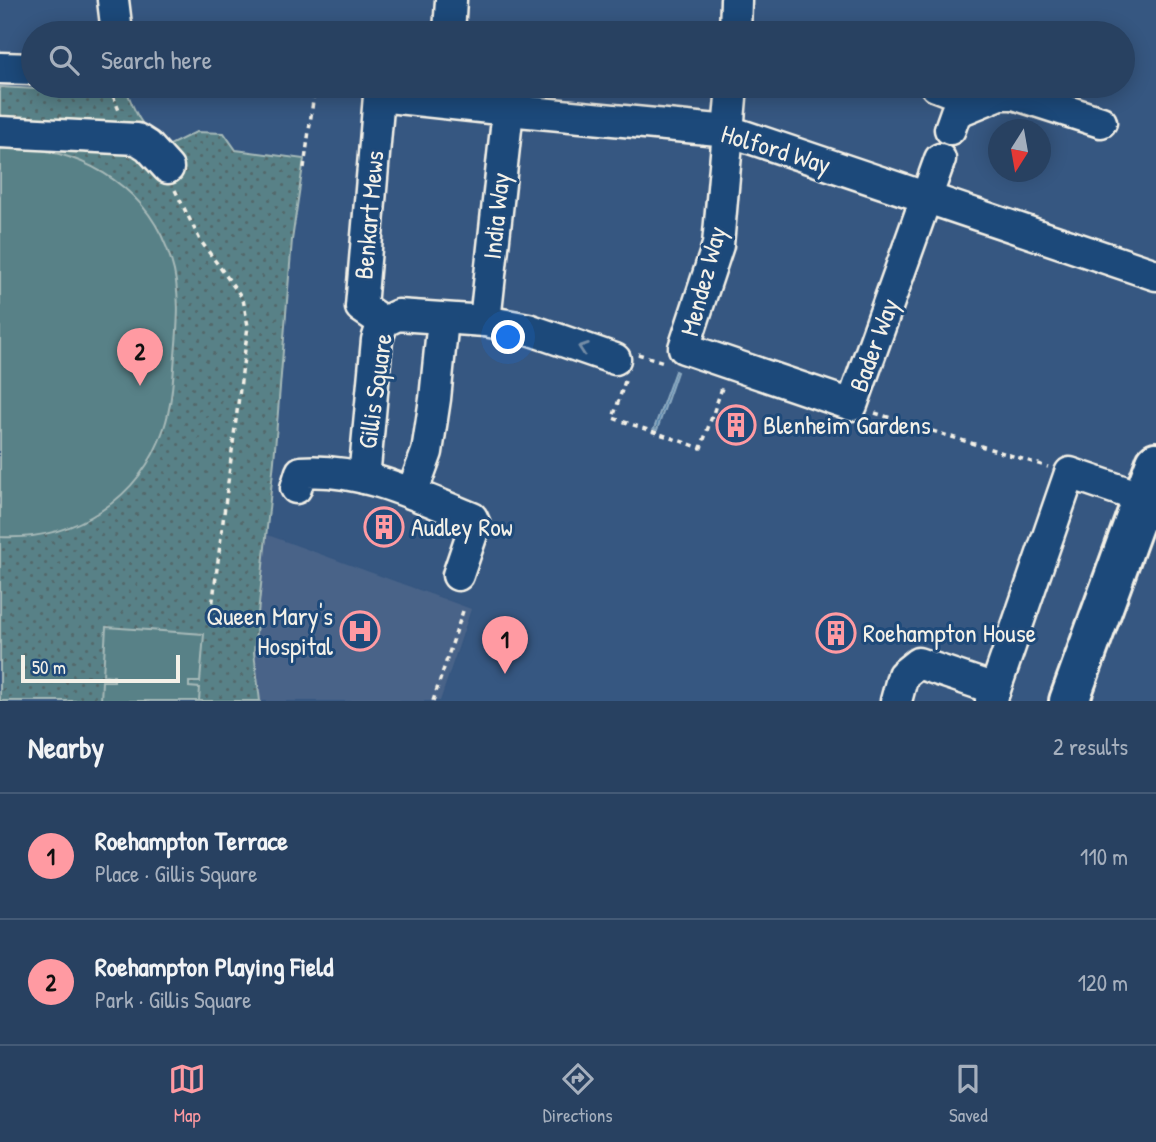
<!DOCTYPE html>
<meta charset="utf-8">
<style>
:root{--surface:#284161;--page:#344c6a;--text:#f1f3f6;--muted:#a5afbd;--line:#445a76;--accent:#ff9aa2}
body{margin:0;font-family:"Patrick Hand",sans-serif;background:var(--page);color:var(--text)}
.compass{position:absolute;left:988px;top:119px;width:63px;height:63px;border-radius:50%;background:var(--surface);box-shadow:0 4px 18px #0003;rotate:191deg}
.scale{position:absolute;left:21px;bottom:18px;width:159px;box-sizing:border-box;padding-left:7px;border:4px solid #f4f1e8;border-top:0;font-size:19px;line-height:24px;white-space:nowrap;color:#f4f1e8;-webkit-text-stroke:5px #1f4a7a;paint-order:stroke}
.you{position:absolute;left:509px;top:338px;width:24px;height:24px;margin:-18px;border:5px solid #fff;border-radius:50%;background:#1a73e8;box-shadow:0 0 0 10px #1a73e833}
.badge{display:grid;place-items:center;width:46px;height:46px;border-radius:50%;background:var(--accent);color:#111;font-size:23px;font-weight:700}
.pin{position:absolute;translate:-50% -58px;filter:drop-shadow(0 2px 4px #0008)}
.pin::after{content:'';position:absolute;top:37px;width:24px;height:21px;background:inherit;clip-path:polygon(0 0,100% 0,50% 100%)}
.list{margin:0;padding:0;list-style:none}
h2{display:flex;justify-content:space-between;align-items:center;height:91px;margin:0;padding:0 28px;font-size:30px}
h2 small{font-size:23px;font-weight:400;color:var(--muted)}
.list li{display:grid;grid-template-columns:46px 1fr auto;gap:21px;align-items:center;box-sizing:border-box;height:126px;padding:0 28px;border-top:2px solid var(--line)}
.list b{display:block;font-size:26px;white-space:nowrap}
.list p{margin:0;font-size:23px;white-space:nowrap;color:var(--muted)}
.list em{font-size:23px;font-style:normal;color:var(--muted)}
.icon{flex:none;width:38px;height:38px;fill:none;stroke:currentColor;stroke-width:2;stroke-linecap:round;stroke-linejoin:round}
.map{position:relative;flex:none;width:1156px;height:701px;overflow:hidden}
.search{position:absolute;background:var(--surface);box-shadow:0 4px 18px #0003;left:21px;right:21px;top:21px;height:77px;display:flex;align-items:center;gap:18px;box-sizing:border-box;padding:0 24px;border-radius:38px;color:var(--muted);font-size:26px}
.sheet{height:343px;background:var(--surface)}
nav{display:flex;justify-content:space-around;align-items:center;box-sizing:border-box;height:98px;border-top:2px solid var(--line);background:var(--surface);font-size:19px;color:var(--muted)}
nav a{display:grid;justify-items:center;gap:4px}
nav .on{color:var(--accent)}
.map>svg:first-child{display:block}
</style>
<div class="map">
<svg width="1156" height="701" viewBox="0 0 1156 701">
<defs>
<pattern id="park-dots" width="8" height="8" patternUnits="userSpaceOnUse" patternTransform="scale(1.75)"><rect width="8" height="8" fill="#598187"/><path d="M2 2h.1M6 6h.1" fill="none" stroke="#52676a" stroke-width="1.8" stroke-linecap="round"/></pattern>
<pattern id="water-waves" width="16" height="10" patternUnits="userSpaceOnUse" patternTransform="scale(1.75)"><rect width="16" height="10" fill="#497ba6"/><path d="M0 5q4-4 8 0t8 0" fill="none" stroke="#49647b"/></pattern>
</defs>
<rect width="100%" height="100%" fill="#365781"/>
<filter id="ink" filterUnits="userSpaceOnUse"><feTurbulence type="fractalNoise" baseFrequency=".0143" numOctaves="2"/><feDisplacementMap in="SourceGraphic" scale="14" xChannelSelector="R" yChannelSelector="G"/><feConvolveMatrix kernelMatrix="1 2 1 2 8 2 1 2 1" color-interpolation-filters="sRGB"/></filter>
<g filter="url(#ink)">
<path fill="#496388" d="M265,534L471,609L440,701H260L254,652Z"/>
<path fill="url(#park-dots)" stroke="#a6b9b8" stroke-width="2" d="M0,87L128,94C136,116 147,136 168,146L196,132L224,133L236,150L304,159L292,240L274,461L254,652L260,701H0Z"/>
<g fill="#598187" stroke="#a6b9b8" stroke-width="2">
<path d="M19,147C89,153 150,190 171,260C181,291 178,323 175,355C173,379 172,405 164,428C140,500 74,541 0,537V149Z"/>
<path d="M106,627L204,634L200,682H189V687L200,688L199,701H101L102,681H114V676L103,675Z"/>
</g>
<path fill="url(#water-waves)" stroke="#8daac0" stroke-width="2" d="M675,371L677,372L657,430L654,429Z"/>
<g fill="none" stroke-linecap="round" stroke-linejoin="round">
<g stroke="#f4f1e8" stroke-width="35">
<g id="minor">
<path d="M113,0L117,33"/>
<path d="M449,33L451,0"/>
<path d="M735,33L736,0"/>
<path d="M0,68L33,69"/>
<path d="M732,86L718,245L684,348L852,405L940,159"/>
<path d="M936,86L978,102"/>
<path d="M1014,94L1101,122"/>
<path d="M950,129L956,112L1000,94H1014L1017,86"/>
<path d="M0,132L137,139L148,146L168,168"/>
<path d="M485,321L508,110"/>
<path d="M383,322L361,307L379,96L508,110L729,131L1156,275"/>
<path d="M364,478L377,340L383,322L398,315L485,321L528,329L615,359"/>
<path d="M296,488L301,472C360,467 418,496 472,518L475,525L458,575"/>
<path d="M412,493L427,452L435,399L443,319"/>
<path d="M896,701L903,675L918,663L995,689"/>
<path d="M991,701L1070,473L1143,498"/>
</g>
</g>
<g stroke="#f4f1e8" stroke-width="44">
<path id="highway" d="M1069,701L1156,462"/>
</g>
<g stroke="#f4f1e8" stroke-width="3.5" stroke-dasharray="5 5" stroke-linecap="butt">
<path d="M112,86V93L120,113"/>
<path d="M304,168L315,86"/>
<path d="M175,190L200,240L243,299L248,326L210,623"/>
<path d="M638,354L664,362"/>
<path d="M625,381L613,418L701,448L722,388"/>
<path d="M875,413L1048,467"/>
<path d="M433,701L463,611"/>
</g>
<use href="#minor" stroke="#1f4a7a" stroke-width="30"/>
<use href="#highway" stroke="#1f4a7a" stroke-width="38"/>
</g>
<defs><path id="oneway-chevron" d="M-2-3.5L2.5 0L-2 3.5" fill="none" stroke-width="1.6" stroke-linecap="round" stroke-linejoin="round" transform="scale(1.75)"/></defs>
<use stroke="#748da6" href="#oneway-chevron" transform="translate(583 348) rotate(-161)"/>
</g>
<defs>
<g id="building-ring" transform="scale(2.0125)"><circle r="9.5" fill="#1f4a7a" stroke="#ff9aa2" stroke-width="1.5"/><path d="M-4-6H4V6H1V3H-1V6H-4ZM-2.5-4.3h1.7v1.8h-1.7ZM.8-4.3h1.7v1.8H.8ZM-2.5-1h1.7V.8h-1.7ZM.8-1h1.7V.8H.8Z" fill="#ff9aa2"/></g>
<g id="hospital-ring" transform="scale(2.0125)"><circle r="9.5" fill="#1f4a7a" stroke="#ff9aa2" stroke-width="1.5"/><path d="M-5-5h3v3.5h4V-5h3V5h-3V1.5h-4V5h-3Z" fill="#ff9aa2"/></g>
</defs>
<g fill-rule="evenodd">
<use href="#building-ring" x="736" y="425"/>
<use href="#building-ring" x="384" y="527"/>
<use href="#hospital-ring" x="360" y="631"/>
<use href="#building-ring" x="836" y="633"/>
</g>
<g text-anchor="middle" stroke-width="6" stroke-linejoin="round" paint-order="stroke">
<g font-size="26" fill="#f4f1e8" stroke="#1f4a7a">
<text transform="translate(776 149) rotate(17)" y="9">Holford Way</text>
<text transform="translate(369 215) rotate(-85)" y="9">Benkart Mews</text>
<text transform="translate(496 216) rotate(-84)" y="9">India Way</text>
<text transform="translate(703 281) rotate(-75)" y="9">Mendez Way</text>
<text transform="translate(874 345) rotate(-70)" y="9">Bader Way</text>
<text transform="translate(375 391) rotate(-82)" y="9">Gillis Square</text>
</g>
<g font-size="26" fill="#f4f1e8" stroke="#1f4a7a" text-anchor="start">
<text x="763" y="434">Blenheim Gardens</text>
<text x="411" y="536">Audley Row</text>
<text x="333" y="625" text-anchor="end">Queen Mary's<tspan x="333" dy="30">Hospital</tspan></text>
<text x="863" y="642">Roehampton House</text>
</g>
</g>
</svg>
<svg class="compass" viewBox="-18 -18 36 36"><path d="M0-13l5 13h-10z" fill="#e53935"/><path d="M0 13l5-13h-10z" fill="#a5afbd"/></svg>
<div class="scale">50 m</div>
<div class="you"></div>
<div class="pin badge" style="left:505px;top:674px">1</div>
<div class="pin badge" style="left:140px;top:386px">2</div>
<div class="search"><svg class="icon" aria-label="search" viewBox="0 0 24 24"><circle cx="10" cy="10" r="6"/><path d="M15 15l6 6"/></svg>Search here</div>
</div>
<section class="sheet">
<h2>Nearby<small>2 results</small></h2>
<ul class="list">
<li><span class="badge">1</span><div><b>Roehampton Terrace</b><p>Place · Gillis Square</p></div><em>110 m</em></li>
<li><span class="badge">2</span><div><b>Roehampton Playing Field</b><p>Park · Gillis Square</p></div><em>120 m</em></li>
</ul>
</section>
<nav>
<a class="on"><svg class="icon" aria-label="map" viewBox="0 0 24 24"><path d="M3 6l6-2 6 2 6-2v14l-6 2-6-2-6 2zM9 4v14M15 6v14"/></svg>Map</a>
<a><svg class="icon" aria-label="directions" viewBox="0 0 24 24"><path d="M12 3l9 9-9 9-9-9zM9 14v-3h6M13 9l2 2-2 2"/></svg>Directions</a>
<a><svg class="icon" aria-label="saved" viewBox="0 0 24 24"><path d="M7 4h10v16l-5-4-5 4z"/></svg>Saved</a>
</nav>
